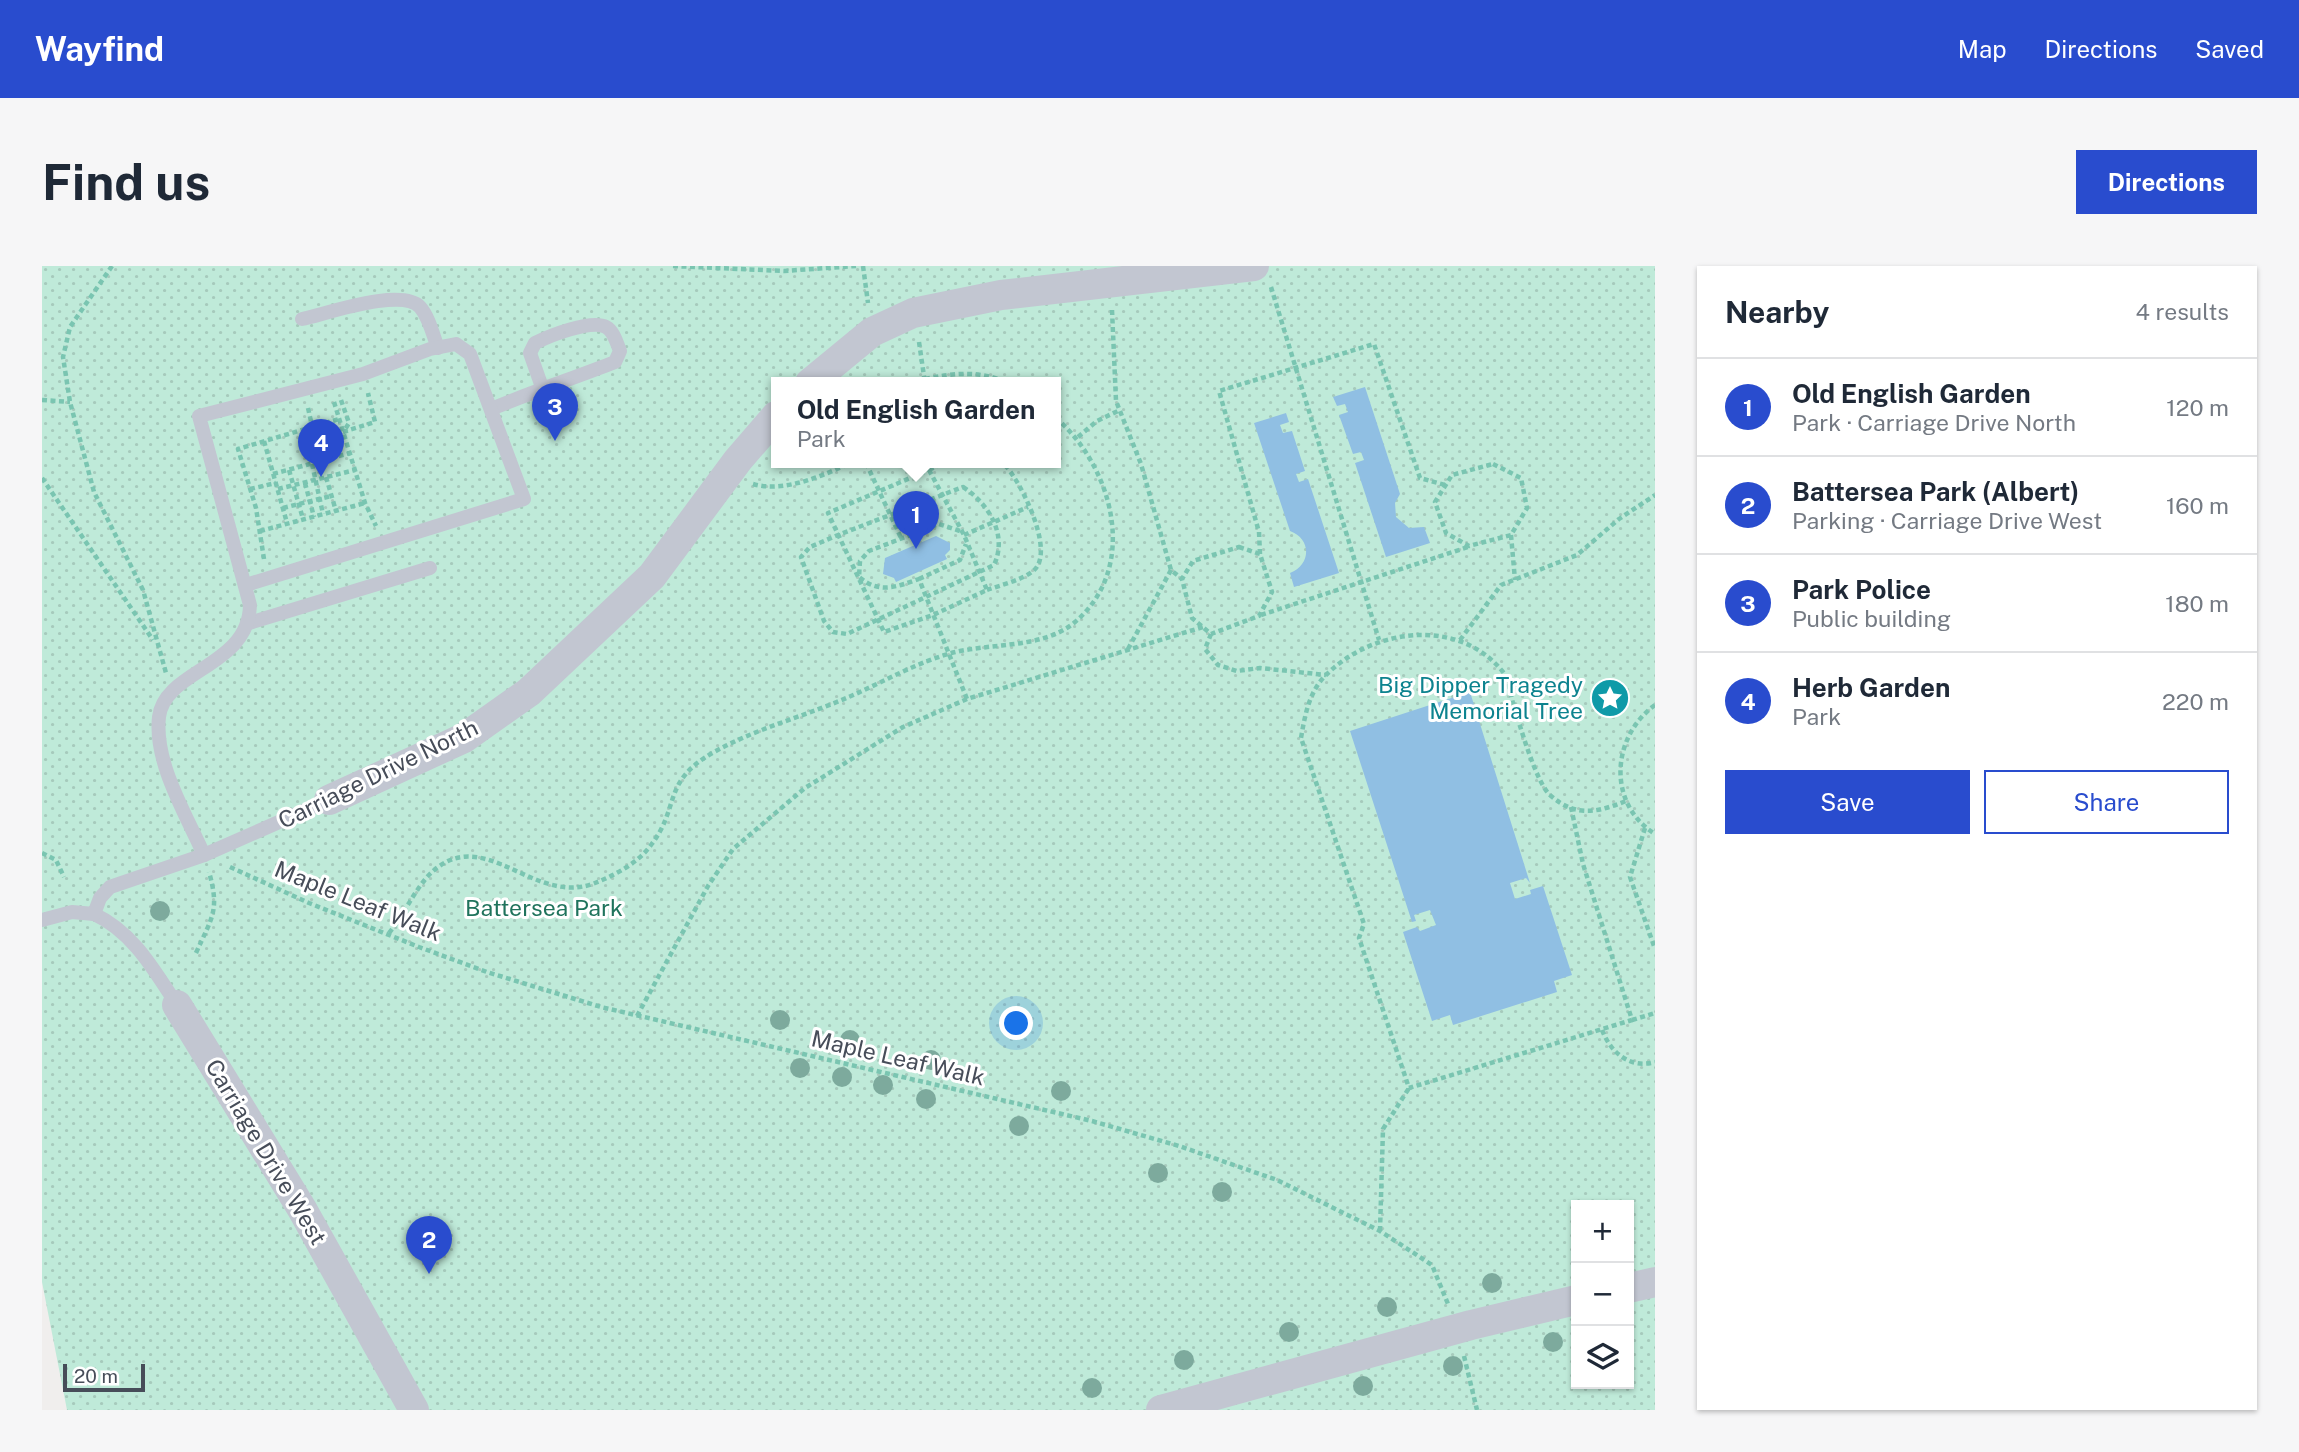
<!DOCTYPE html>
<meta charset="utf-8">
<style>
:root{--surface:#fff;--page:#f6f6f7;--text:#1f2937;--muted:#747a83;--line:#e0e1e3;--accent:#294cce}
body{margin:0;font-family:"Public Sans",sans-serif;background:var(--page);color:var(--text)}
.controls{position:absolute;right:21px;bottom:21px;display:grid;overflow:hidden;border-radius:0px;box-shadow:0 2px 5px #0004}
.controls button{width:63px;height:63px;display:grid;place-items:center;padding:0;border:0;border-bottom:2px solid var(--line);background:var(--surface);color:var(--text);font:35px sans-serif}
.scale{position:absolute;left:21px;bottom:18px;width:82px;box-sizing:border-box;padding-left:7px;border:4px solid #474d59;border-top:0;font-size:19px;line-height:24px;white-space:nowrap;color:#474d59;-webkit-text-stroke:5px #fff;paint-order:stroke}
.you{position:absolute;left:975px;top:758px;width:24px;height:24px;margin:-18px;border:5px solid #fff;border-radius:50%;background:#1a73e8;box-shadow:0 0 0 10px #1a73e833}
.badge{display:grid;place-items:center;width:46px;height:46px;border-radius:50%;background:var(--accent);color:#fff;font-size:23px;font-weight:700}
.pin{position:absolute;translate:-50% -58px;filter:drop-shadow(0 2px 4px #0008)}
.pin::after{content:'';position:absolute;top:37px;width:24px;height:21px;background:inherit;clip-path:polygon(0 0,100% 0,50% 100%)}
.popup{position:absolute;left:729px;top:111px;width:290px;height:91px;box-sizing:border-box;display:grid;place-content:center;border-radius:0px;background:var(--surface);filter:drop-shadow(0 2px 5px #0005);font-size:23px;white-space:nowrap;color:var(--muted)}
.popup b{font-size:26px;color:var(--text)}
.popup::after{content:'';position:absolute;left:50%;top:100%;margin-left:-14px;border:14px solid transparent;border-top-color:var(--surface)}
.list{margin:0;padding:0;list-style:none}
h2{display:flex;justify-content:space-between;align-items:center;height:91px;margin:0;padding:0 28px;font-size:30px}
h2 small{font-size:23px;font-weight:400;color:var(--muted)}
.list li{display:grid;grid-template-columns:46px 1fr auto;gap:21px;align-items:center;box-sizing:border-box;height:98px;padding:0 28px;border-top:2px solid var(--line)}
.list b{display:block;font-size:26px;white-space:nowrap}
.list p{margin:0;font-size:23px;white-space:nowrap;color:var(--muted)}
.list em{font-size:23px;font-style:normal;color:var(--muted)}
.actions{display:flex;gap:14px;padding:21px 28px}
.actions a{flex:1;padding:16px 0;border:2px solid var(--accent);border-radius:0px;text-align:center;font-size:24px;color:var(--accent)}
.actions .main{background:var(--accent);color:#fff}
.icon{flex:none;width:38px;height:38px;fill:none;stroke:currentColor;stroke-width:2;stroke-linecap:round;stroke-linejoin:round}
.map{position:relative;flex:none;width:1613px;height:1144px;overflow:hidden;border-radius:0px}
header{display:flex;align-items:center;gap:42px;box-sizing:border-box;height:98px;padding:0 35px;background:var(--accent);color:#fff}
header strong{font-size:33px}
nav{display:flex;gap:38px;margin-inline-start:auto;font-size:24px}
.intro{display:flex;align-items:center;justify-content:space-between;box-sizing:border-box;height:168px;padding:0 42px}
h1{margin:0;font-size:49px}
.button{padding:18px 32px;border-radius:0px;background:var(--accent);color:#fff;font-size:24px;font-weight:700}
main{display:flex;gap:42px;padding:0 42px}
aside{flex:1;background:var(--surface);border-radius:0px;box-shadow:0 2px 5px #0004}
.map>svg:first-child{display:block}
</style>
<header>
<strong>Wayfind</strong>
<nav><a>Map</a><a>Directions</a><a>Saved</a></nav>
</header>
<div class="intro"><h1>Find us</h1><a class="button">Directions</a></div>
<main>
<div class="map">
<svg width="1613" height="1144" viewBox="0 0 1613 1144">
<defs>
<pattern id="park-dots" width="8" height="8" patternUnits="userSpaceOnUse" patternTransform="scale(1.75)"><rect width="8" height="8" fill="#bfead9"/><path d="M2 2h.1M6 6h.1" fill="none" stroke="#a6cabc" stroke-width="1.8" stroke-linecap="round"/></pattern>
</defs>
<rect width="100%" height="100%" fill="#f0eeed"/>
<path fill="url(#park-dots)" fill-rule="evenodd" d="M0,0H1613V1144H25L0,1016ZM734,117H1014V197H734ZM1534,939H1587V1118H1534Z"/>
<g fill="#90bfe3">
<path d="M1323,121L1358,228L1353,237L1354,251L1367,262L1382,261L1388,277L1344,291L1313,197L1322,194L1319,186L1311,188L1297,149L1306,146L1303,138L1295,140L1291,131Z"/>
<path d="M1244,147L1247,156L1238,159L1241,167L1250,165L1263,205L1254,208L1257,216L1266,213L1297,307L1252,321L1248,307C1269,299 1270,273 1248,265L1212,157Z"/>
<path d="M894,270L908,277V284L903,289L905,293L854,316L852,312L841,308L843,292Z"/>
<path d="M1428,426L1488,617L1484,612L1468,617L1473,633L1489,628L1488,624L1501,620L1530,709L1512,715L1515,726L1411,759L1408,749L1390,755L1361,666L1375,661L1378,665L1394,659L1388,644L1372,649L1374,655L1370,656L1308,465Z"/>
</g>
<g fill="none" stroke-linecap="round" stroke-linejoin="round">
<g stroke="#7ac5b1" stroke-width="4.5" stroke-dasharray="5 3.5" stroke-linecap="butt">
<path d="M70,0L28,61L21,91L28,136L52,226L101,324L124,407"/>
<path d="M631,0L742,5L814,0"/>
<path d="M821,0L826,37"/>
<path d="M1229,21L1337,374"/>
<path d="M1070,44L1074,135L1099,198L1129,304L1140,313"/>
<path d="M877,76L883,117"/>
<path d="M883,113C912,107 938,104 966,117"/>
<path d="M0,134L28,136"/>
<path d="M299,134L307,157L302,165"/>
<path d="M292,136L323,237L334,260"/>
<path d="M266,142L278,195"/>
<path d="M301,166L333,156L326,127"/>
<path d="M1036,171L1055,155L1078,144"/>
<path d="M222,175L245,257"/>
<path d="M824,197L859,272"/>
<path d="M270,198L281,248"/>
<path d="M1451,198L1479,212L1485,242L1469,269L1427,280L1404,267L1393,236L1410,209Z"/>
<path d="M247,204L261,253"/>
<path d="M887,204L922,269L945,324L891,349L842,366L786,247Z"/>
<path d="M887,204L901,197"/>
<path d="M231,208L308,187"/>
<path d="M284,211L294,245"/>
<path d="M0,212L111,374"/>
<path d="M263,217L272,251"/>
<path d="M711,218C741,227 781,210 808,197"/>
<path d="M921,221C947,238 966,269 952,299L805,368L791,366L782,355L759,291L768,281L796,269Z"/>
<path d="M208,223L234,217"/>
<path d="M236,223L313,204"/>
<path d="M241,242L289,230"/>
<path d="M218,265L323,237"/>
<path d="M918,265L897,258L827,285L818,295L817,311C837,328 854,321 877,313L925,433"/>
<path d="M922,269L986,241"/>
<path d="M1469,269L1473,314"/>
<path d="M1197,281L1218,288L1230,326L1217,350L1169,368L1150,352L1140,313L1151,295Z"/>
<path d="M1218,288L1217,266L1177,125L1332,78L1378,212L1403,219"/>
<path d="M222,293L214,242L196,183L297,153"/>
<path d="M877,313L918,294L924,278"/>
<path d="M945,324C959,319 980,314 991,305C1015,287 978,213 961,197"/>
<path d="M1219,349L1426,281"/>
<path d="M1169,368L1163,383L1176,399L1195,405L1218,402L1284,409"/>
<path d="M1418,374L1459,319L1535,289L1577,253L1613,229"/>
<path d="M1086,383L1129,304"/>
<path d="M1613,439C1569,471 1565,538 1613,568"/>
<path d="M1529,541L1541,598L1590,754L1367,822L1317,672L1322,658L1259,472C1263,449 1267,425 1285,408C1332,362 1417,351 1461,406C1467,414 1468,427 1471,437C1477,456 1494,518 1509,530C1535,552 1556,546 1584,535"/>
<path d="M1603,562L1588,611L1613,683"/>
<path d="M0,587L14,594L22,611"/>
<path d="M188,601L267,637L377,681L445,706L559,741L1050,855L1137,880L1235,914L1338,965L1390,999L1406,1038"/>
<path d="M347,667C361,650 371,627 386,610C440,553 491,642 553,617C573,609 596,597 609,579C639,540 619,516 672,486C715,462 764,450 809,430C841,416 872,398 906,388C946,376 1000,384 1033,356C1098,301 1071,201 1014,152"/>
<path d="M154,687C170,651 178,645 167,606"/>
<path d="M595,750L666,620L691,583L763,522L861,461L925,433L1161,361"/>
<path d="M1590,754L1613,747"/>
<path d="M1560,764C1569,787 1588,803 1613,796"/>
<path d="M1338,965L1341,863L1367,822"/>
<path d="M1422,1090L1435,1144"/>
</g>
<g stroke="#c2c6d1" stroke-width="14">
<path d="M260,53C284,48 360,21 378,41C387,51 391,69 396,82"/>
<path d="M449,143C490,126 532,112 573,96L578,85C575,78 572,65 564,61C549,53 507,70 493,77L488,87L501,124"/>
<path d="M207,357L388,302"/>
<path d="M162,589C144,548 112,497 117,451C122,404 207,401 208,339L157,150L321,108L388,83L414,78L428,88L482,233L204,319"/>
<path d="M52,648C91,666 112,704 135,739"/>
<path d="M0,654L30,646L52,648L58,632L68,621L162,589L287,534"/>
</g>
<g stroke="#c2c6d1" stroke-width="30">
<path d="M768,117L830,66L871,47L959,29L1212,0"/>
<path d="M287,534L422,472L487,426L610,310L696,194L734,150"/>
<path d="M135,739L260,943L372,1144"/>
<path d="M1587,1022L1613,1016"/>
<path d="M1119,1144L1429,1059L1534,1034"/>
</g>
</g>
<g fill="#7daa9d">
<circle cx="118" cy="645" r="10"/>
<circle cx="738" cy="754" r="10"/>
<circle cx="808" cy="774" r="10"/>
<circle cx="889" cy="794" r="10"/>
<circle cx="758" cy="802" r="10"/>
<circle cx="800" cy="811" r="10"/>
<circle cx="841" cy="819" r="10"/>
<circle cx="1019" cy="825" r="10"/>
<circle cx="884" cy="833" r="10"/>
<circle cx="977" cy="860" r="10"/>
<circle cx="1116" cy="907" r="10"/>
<circle cx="1180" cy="926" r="10"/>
<circle cx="1450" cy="1017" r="10"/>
<circle cx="1345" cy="1041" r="10"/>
<circle cx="1247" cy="1066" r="10"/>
<circle cx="1511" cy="1076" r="10"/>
<circle cx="1142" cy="1094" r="10"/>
<circle cx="1411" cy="1100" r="10"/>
<circle cx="1321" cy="1120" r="10"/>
<circle cx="1050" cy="1122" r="10"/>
</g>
<defs>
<g id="sight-disc" transform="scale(2.0125)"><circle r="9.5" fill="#0f9aa8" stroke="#fff"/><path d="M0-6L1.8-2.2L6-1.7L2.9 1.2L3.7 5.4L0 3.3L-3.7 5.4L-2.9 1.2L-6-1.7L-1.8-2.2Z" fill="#fff"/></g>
</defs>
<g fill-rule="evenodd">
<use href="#sight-disc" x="1568" y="432"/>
</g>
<g text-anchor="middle" stroke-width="6" stroke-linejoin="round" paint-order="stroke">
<g font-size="23" fill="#0d838f" stroke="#fff" text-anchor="end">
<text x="1541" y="427">Big Dipper Tragedy<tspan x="1541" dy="26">Memorial Tree</tspan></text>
</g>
<g font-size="23" fill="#474d59" stroke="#fff">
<text transform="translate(336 508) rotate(-26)" y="8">Carriage Drive North</text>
<text transform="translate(316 635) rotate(22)" y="8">Maple Leaf Walk</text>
<text transform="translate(856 792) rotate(13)" y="8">Maple Leaf Walk</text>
<text transform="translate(224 886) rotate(59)" y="8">Carriage Drive West</text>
</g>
<g font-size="23" fill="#1f735c" stroke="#fff">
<text x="502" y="650">Battersea Park</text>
</g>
</g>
</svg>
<div class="controls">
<button>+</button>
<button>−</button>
<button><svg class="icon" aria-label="layers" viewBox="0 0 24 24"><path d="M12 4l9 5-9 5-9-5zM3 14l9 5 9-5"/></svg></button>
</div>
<div class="scale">20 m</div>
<div class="you"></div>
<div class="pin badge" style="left:874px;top:283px">1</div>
<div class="popup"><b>Old English Garden</b>Park</div>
<div class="pin badge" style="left:387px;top:1008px">2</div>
<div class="pin badge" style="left:513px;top:175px">3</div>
<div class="pin badge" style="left:279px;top:211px">4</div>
</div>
<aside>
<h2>Nearby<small>4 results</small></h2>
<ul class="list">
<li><span class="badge">1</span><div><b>Old English Garden</b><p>Park · Carriage Drive North</p></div><em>120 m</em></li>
<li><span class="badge">2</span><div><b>Battersea Park (Albert)</b><p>Parking · Carriage Drive West</p></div><em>160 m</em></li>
<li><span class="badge">3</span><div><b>Park Police</b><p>Public building</p></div><em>180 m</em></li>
<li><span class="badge">4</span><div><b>Herb Garden</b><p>Park</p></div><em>220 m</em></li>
</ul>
<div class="actions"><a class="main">Save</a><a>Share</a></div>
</aside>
</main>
